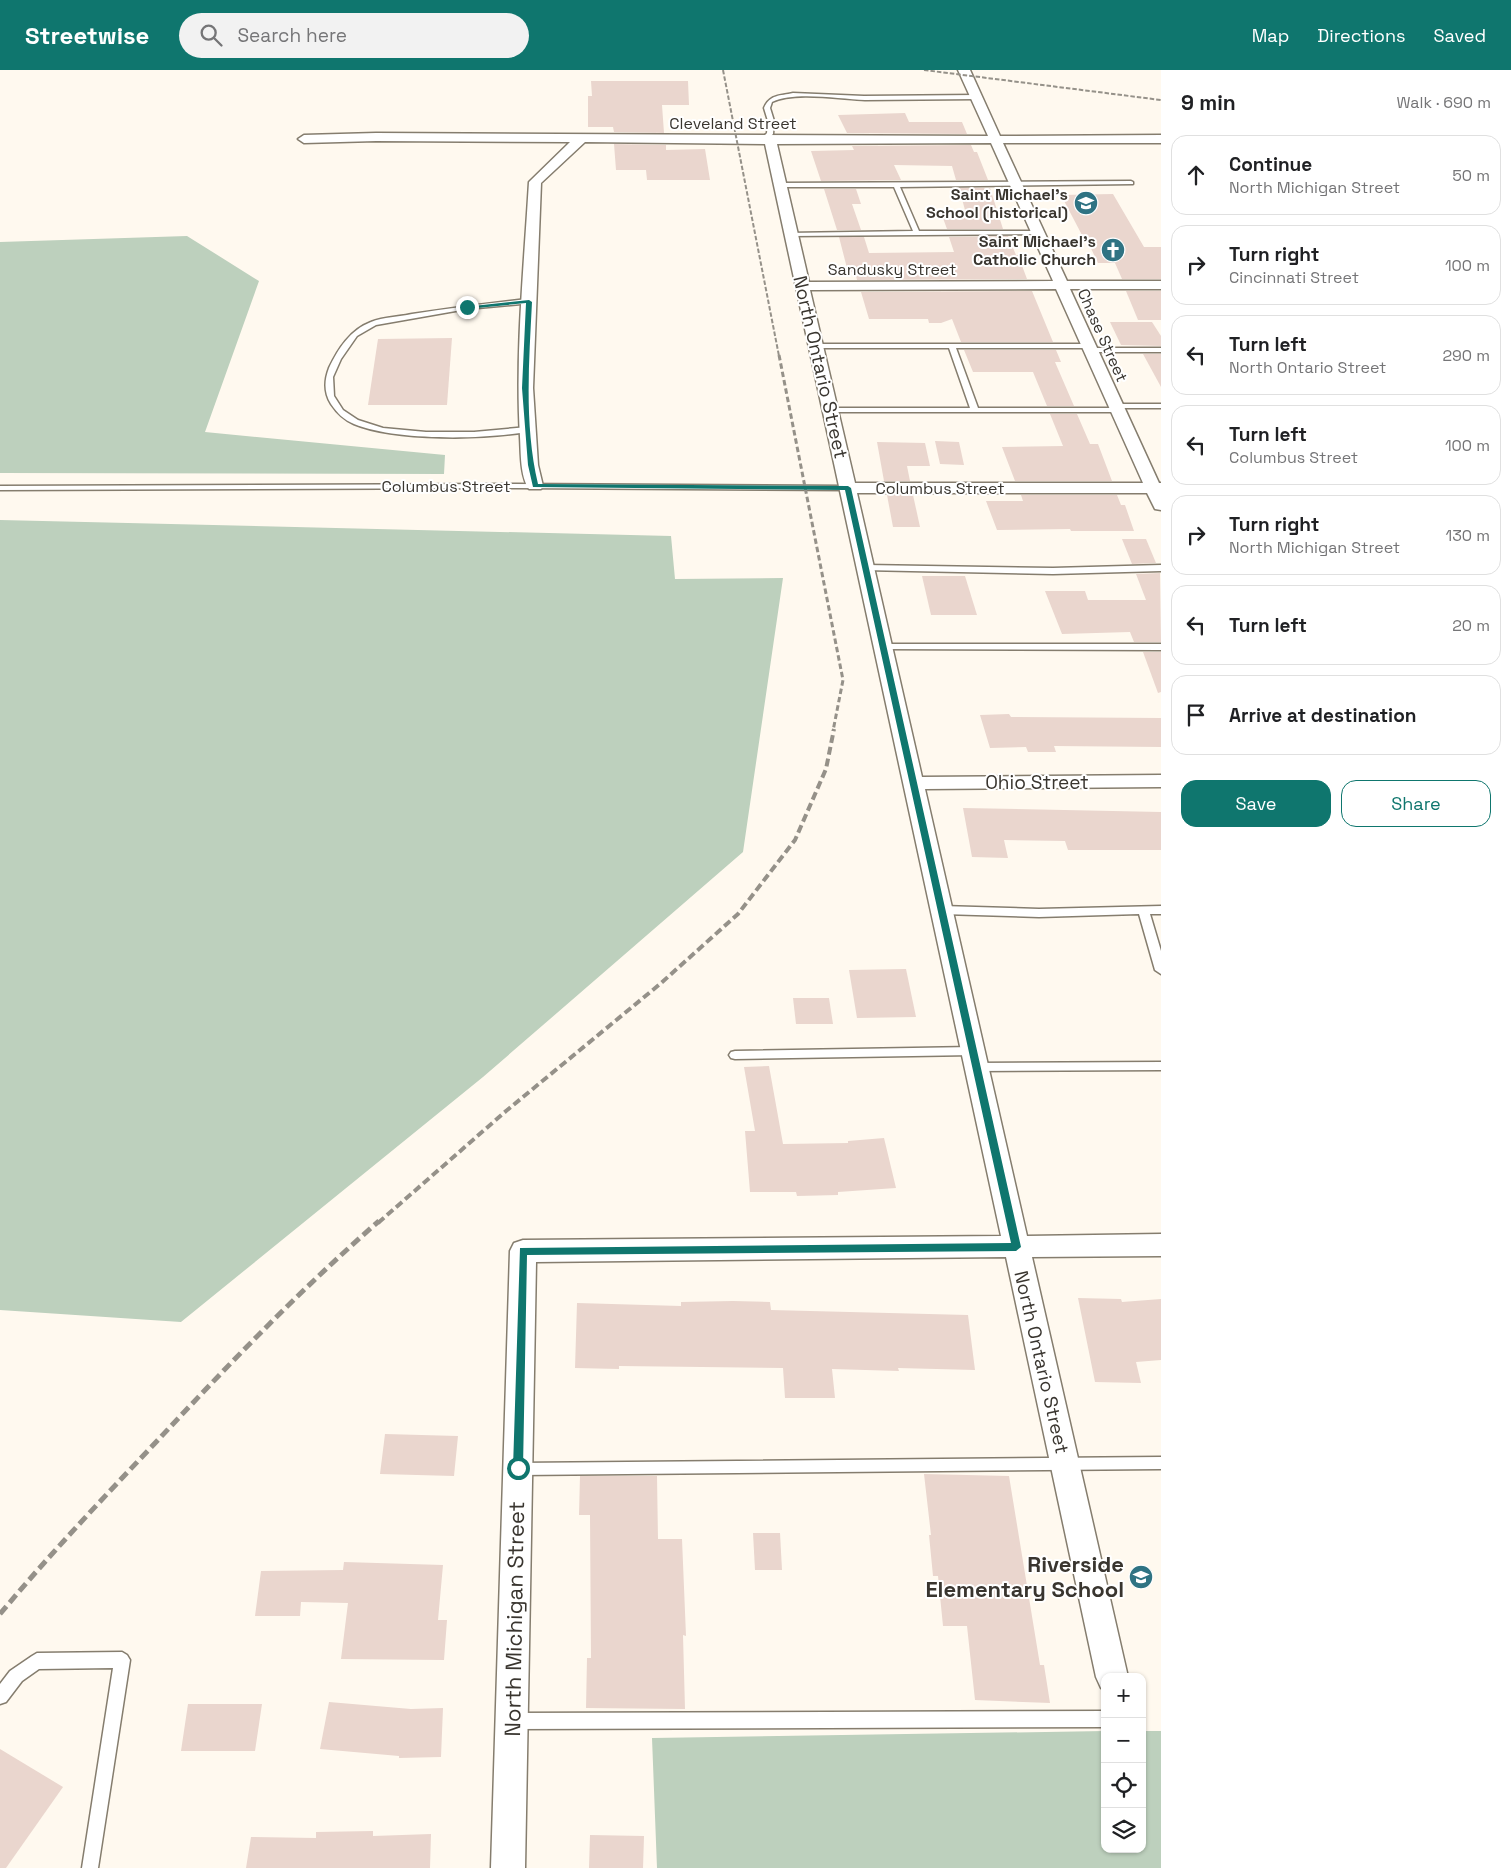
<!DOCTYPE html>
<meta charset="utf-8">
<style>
:root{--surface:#fff;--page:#f2f2f2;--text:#202124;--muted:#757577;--line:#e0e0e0;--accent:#0f766e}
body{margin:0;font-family:"Space Grotesk",sans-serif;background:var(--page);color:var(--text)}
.controls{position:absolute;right:15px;bottom:15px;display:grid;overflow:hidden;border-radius:10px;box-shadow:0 1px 4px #0004}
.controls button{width:45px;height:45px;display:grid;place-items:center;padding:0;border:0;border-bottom:1px solid var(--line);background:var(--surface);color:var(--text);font:25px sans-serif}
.stop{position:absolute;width:15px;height:15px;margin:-11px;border:4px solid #0f766e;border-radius:50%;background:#fff}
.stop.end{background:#0f766e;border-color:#fff;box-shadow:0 1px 5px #0008}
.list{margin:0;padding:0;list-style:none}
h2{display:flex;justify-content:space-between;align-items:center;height:65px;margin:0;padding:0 20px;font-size:21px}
h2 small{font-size:16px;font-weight:400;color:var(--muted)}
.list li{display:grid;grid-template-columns:32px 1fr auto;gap:15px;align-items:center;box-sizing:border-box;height:80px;margin:0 10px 10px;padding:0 10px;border:1px solid var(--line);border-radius:15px}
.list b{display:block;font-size:19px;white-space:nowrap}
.list p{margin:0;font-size:16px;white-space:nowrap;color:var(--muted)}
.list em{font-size:16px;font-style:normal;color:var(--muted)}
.actions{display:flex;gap:10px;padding:15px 20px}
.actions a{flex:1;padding:11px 0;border:1px solid var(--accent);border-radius:15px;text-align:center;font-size:18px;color:var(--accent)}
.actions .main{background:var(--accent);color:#fff}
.icon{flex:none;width:28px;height:28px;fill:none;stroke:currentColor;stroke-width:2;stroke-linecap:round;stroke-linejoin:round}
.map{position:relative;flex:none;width:1161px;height:1798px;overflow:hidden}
header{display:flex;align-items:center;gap:30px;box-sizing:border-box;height:70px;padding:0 25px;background:var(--accent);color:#fff}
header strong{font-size:24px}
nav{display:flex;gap:28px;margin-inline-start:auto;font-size:18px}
.search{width:350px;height:45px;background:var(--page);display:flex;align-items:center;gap:12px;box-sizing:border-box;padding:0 18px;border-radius:28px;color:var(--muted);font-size:19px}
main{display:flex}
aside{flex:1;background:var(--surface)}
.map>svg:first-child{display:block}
</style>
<header>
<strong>Streetwise</strong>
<div class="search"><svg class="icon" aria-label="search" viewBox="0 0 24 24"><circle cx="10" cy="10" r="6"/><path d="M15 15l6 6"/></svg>Search here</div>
<nav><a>Map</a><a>Directions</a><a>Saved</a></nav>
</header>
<main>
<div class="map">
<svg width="1161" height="1798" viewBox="0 0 1161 1798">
<rect width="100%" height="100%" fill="#fff9ef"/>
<g fill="#bdd0bd">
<path d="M187,166L259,211L205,362L445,385L444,404L0,403V172Z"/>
<path d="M0,450L671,466L675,509L783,508L743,782L483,1007L181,1252L0,1240Z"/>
<path d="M1105,1661V1779H1142V1661H1161V1798H657L652,1668Z"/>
</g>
<g fill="#ead6ce">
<path d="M591,11H688L689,35H662L664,63L614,62L613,57H588V26H592Z"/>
<path d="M905,43L909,52H962L967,64L847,63L838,45Z"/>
<path d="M614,74L666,75V80L705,79L710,110H647L646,100H616Z"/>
<path d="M971,75L974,82H977L988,110H956L952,96L894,95L901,110L821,111L811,81L854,80L852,76Z"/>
<path d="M959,118H990L1003,159H947L940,140H965Z"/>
<path d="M824,119H856L861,134H852L861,160H837Z"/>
<path d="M1113,124L1144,177H1161V209H1122L1115,193H1098L1086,168L1083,167L1061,125Z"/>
<path d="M1008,166L1016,185H1018L1027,209L857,210L855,202H848L839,167H864L869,183L954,182L949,167Z"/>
<path d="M1032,221L1053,272H961L952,249L941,253H929L928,249H869L861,222Z"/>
<path d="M1126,221H1161V250H1138Z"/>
<path d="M1110,252H1152L1161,266V276L1121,275Z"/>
<path d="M452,268L447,335H368L378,269Z"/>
<path d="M964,280H1056L1061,292H1055L1074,336H1047L1033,302H973Z"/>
<path d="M1143,284H1161V317Z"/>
<path d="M1050,344H1077L1090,374H1098L1112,411H1015L1002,377L1063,376Z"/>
<path d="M935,371L959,372L964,395L940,394Z"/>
<path d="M877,372L925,373L930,396H907L910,411H884Z"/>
<path d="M887,425H913L920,457H893Z"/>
<path d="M1021,425H1117L1121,435H1125L1134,461H1071L1070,459L997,460L986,431H1023Z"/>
<path d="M1122,469H1146L1156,493L1132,494Z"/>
<path d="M1160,503L1161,572H1134L1130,562L1062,564L1045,521H1085L1088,530H1146L1136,504Z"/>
<path d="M922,506H965L977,545H931Z"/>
<path d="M1143,582H1161V622L1158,623Z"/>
<path d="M1009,644L1011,647L1161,648V677L1054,676L1056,682H1028L1026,677L990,678L980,645Z"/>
<path d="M963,738L1161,742V780H1068L1065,771L1004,770L1008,788L972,787Z"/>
<path d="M906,899L916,947L857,948L849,900Z"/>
<path d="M793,928H829L833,954H796Z"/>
<path d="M769,996L783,1074L848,1073V1071L884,1068L896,1118L838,1122V1125L797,1126L796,1122H750L745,1061H755L744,997Z"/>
<path d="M1078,1228L1121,1229L1122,1232L1161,1229V1290L1136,1292L1141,1313L1095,1312Z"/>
<path d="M733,1231L770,1232L771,1240L968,1245L975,1300L898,1298L899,1301L832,1299L835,1328H785L783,1298L619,1296V1299L575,1298L577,1233L681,1236V1232Z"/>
<path d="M385,1364L458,1366L454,1406L380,1404Z"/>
<path d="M924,1404L1009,1406L1040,1595H1044L1050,1633L975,1630L967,1556H943L938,1506H933L929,1465H931Z"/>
<path d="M580,1406H657L658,1469H682L686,1566L683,1565L685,1639L586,1638L587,1588H591L590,1445H579Z"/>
<path d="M753,1463H780L782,1500H755Z"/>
<path d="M344,1492L443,1495L438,1550H447L444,1590L341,1589L348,1533L301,1532L300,1546H255L261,1501L343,1500Z"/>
<path d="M329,1632L411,1639L443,1638L441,1687L399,1688V1686L320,1679Z"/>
<path d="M188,1634H262L255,1681H181Z"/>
<path d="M0,1679L63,1717L6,1798H0Z"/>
<path d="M373,1761V1766L431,1764L430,1798H246L251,1767L316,1768V1762Z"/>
<path d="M590,1765L644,1766L643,1798H589Z"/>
</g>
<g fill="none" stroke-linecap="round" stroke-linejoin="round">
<g stroke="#857d6e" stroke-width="3">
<g id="lane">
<path d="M793,23L864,26L977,25L980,27L977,29C940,29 902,30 865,30C840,29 794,21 772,32L770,38L774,51L773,64L765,71H761V69L767,63L768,51L764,38C770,24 780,26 793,23Z"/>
<path d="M1131,111L1133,112V114L900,117L919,161H1040L1041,162L1038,164L791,166L789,165V163L913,161L894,117H780L777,115L780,113Z"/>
<path d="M529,229L533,231L532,233L467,239L376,255L357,266L341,289L333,307L334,326L343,340L358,350L383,358L426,362H474L528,357H531V361C486,370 395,371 354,354C344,350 337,343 331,334C324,323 324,311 329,298C338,279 350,260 371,252C383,247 399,247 412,244C451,238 490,233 529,229Z"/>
<path d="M813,274H1089L1093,276L1092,278H956L978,338H1113L1112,336L1116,334H1161V338H1121L1122,340L1118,342H830L826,340L827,338H970L949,278H816L812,276Z"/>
<rect x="1088" y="278" width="73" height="4"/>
<path d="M516,414L848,416L852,418L848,420L516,418L0,420V416Z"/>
<path d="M866,495L1053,498L1161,495V501L1053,504L863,500V496Z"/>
<path d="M883,574H1161V580L880,579L878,577Z"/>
<path d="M942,836L1039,839L1161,836V844H1150L1161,881V904L1155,900L1139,844L1039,847L942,844L937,840Z"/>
<path d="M973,977L977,978L979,981L977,984L973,985L735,989L731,988L729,985L731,982L735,981Z"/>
<path d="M1161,992V1000L976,1001L972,1000L970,997L972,994L976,993Z"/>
<path d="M1161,1387V1399L518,1405L513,1404L511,1399L513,1394L518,1393Z"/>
<path d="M122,1582L127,1585L130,1590L98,1798H82L113,1598L39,1599L22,1611L6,1632L0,1634V1614L10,1601L32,1586L37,1583Z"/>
<path d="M1105,1641V1657L514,1659L508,1657L506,1651L508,1645L514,1643Z"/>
</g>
</g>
<g stroke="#857d6e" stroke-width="3">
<path id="street" d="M958,0H970L1000,66L1161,65V73H1003L1067,211H1161V219H1070L1159,413H1161V440L1155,439L1147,423H857L922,707L1161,705V717L925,719L1027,1166L1161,1164V1186L1032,1187L1128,1607H1105V1619L1101,1618L1096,1607L1006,1187L536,1192L525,1798H491L510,1181L514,1173L523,1170L1001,1166L765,74L585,72L541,113L533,318L538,395L543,416L541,419H529C520,406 521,383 520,367C515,282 524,197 529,112L570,72L376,71L304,73L298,69L304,65L376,63L988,66ZM991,73L1053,211L809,212L777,74ZM1056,219L1143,413H855L810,220Z"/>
</g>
<use href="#lane" fill="#fff" fill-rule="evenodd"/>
<use href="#street" fill="#fff" fill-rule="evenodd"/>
<g stroke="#959189" stroke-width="2" stroke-dasharray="4.5 2" stroke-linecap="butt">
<path d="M723,0L779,286"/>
<path d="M924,0L1161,30"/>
</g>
<path stroke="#959189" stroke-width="3" stroke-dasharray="5.5 3" stroke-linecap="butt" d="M779,285L843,610L833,661"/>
<path stroke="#959189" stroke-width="4" stroke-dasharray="8 4" stroke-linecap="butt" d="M378,1153L506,1041L660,914L738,844L795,770L826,699L834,659"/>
<path stroke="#959189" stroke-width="5" stroke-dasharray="10 5" stroke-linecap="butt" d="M0,1544C50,1484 104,1427 158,1370C228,1295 301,1219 379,1151"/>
</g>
<path fill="#0f766e" d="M529,230L532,232C529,293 524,354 538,414L848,416L851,418L1021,1177L1016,1181L527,1185L523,1398L518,1403L513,1398L520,1178L1011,1173L845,420L533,417L528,395L522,318L526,233L467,239L464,237Z"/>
<defs>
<g id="school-disc" transform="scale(1.25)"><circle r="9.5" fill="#2f7383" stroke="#fff"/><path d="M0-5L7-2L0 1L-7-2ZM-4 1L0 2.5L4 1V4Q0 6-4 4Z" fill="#fff"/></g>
<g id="church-disc" transform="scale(1.25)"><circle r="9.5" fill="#2f7383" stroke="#fff"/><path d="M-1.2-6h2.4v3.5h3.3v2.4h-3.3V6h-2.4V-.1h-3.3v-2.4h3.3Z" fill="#fff"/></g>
</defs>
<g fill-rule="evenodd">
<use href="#school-disc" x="1086" y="133"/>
<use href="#church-disc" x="1113" y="180"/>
<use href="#school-disc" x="1141" y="1507"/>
</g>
<g text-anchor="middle" stroke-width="4" stroke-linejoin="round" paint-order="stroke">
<g font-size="16" fill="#39352f" stroke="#fff">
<text x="733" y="59">Cleveland Street</text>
<text x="892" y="205">Sandusky Street</text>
<text transform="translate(1103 265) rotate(66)" y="6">Chase Street</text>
<text x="446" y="422">Columbus Street</text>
<text x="940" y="424">Columbus Street</text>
</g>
<g font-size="16" font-weight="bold" fill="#39352f" stroke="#fff" text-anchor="end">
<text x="1068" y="130">Saint Michael's<tspan x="1068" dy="18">School (historical)</tspan></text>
<text x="1096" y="177">Saint Michael's<tspan x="1096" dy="18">Catholic Church</tspan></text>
</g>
<g font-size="19" fill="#39352f" stroke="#fff">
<text transform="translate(821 297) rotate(77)" y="7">North Ontario Street</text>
<text x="1037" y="719">Ohio Street</text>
<text transform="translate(1042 1292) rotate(77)" y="7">North Ontario Street</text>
</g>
<g font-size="22" font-weight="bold" fill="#39352f" stroke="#fff" text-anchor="end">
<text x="1124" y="1502">Riverside<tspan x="1124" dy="25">Elementary School</tspan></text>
</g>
<g font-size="22" fill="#39352f" stroke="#fff">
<text transform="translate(514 1549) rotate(-89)" y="8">North Michigan Street</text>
</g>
</g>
</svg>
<div class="controls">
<button>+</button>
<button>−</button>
<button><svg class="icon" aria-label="locate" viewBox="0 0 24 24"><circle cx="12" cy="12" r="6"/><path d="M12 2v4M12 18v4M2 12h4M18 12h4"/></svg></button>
<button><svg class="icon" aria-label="layers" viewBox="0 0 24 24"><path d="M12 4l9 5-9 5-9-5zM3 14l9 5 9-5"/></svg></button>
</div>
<div class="stop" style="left:518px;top:1398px"></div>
<div class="stop end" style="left:467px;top:237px"></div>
</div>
<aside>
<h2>9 min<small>Walk · 690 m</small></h2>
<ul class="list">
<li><svg class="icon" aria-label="ahead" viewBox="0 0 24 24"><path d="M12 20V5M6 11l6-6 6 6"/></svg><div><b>Continue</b><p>North Michigan Street</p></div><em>50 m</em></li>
<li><svg class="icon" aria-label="right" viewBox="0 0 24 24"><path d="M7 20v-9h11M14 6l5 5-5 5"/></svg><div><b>Turn right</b><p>Cincinnati Street</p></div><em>100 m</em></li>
<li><svg class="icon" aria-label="left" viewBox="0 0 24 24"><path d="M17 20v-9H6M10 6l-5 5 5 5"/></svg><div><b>Turn left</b><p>North Ontario Street</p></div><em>290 m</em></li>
<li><svg class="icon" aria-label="left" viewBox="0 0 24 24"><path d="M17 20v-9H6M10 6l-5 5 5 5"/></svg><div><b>Turn left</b><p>Columbus Street</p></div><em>100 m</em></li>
<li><svg class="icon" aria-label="right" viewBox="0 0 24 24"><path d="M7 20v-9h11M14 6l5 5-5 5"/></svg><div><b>Turn right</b><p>North Michigan Street</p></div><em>130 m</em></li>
<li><svg class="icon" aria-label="left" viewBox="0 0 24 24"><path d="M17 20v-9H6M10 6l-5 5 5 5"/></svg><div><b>Turn left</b></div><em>20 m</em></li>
<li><svg class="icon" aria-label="arrive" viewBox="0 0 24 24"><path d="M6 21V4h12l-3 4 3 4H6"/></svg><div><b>Arrive at destination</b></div></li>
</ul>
<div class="actions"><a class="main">Save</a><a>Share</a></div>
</aside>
</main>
